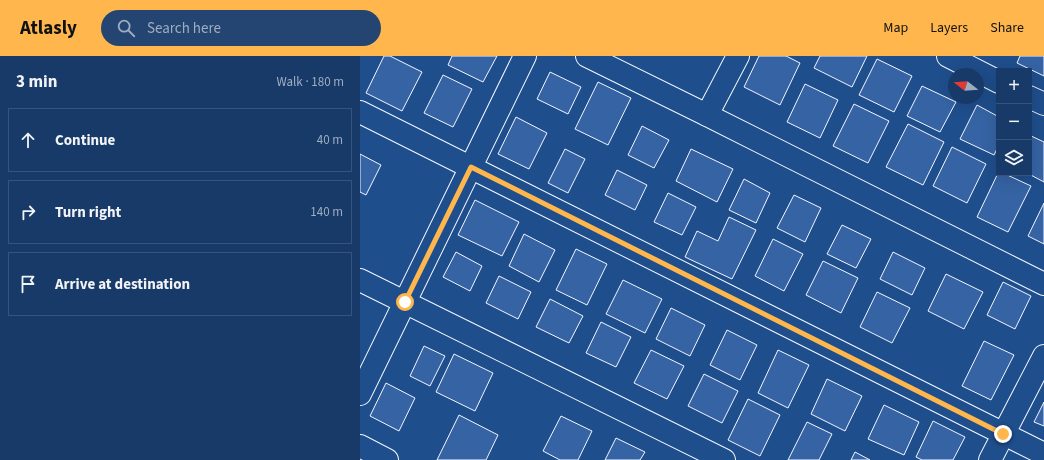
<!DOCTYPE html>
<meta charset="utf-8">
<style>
:root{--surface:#173a69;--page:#244571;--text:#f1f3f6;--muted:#9eadc0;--line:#36547d;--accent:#ffb74d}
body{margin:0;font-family:"Source Sans 3",sans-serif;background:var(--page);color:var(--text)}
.controls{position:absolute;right:12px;top:12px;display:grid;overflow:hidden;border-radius:0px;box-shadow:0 4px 16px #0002}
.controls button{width:36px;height:36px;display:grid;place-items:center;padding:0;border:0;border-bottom:1px solid var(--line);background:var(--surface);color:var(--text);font:20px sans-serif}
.compass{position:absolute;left:588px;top:12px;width:36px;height:36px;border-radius:50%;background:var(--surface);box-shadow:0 4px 16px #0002;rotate:287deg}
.stop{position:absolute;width:12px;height:12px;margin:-9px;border:3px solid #ffb74d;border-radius:50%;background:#fff}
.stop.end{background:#ffb74d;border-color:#fff;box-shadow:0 1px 4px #0008}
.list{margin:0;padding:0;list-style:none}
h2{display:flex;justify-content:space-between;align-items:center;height:52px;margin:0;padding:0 16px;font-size:17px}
h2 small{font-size:13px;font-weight:400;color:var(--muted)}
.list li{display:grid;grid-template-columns:26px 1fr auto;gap:12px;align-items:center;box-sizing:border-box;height:64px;margin:0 8px 8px;padding:0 8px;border:1px solid var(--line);border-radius:0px}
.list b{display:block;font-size:15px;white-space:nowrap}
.list em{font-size:13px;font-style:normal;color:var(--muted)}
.icon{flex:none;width:22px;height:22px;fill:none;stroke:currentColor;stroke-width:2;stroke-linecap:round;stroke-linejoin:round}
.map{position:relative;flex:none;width:684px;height:404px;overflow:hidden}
header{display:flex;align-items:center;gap:24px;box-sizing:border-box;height:56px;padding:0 20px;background:var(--accent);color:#111}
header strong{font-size:19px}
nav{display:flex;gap:22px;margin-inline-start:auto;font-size:14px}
.search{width:280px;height:36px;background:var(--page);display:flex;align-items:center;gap:10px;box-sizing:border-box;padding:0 14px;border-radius:22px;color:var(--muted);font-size:15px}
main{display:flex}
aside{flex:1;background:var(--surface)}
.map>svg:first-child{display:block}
</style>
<header>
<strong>Atlasly</strong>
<div class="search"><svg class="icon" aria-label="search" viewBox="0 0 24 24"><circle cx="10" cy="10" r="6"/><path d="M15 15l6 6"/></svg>Search here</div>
<nav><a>Map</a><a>Layers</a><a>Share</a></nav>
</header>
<main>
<aside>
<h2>3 min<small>Walk · 180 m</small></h2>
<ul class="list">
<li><svg class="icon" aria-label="ahead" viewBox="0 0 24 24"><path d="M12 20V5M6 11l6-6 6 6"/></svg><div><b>Continue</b></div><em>40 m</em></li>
<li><svg class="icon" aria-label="right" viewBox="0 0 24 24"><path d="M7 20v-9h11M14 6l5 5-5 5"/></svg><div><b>Turn right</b></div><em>140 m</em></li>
<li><svg class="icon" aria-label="arrive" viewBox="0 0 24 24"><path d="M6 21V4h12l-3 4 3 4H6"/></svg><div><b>Arrive at destination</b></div></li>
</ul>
</aside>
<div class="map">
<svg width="684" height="404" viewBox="0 0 684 404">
<rect width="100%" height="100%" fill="#1f4e8c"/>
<g fill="#3563a3" stroke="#f2f6ff">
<path d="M24,0H30L62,16L42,55L6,37Z"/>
<path d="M92,0H137L123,26L88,9Z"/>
<path d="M399,0H426L440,7L420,49L384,31Z"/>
<path d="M460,0H507L492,31L454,12Z"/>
<path d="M660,0H684V20L657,7Z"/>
<path d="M517,3L552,20L534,56L499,39Z"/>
<path d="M190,16L221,31L208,58L177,43Z"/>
<path d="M83,19L112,33L93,71L64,57Z"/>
<path d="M238,26L271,42L248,89L215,73Z"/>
<path d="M445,28L478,44L460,82L427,66Z"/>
<path d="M562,30L596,46L580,76L547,60Z"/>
<path d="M494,48L529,65L508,107L473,90Z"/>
<path d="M617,49L639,61V89L634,99L600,83Z"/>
<path d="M156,61L187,77L169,113L138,98Z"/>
<path d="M548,68L584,86L563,129L526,111Z"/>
<path d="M282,70L309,84L294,112L268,99Z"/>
<path d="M669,79L684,86V126L667,117H669Z"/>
<path d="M592,91L626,108L607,147L573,130Z"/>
<path d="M205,93L225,103L208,137L188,127Z"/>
<path d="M331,93L373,113L357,146L316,125Z"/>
<path d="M0,98L21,109L6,139L0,136Z"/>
<path d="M257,114L287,129L275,154L245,139Z"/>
<path d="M639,115V117H643L671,130L648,176L617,161Z"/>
<path d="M384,123L410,137L396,167L369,154Z"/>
<path d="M308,137L336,151L322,179L294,166Z"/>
<path d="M434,139L461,152L445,186L417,172Z"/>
<path d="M115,144L159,166L142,200L98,179Z"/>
<path d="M684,147V188L668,180Z"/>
<path d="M369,161L396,174L372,223L325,201L337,175L358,185Z"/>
<path d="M482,169L511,183L496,212L467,198Z"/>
<path d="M164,178L195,194L179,226L149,210Z"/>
<path d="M413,183L443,198L424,235L395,220Z"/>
<path d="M216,193L247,208L227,249L196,234Z"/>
<path d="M96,196L122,210L110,235L83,221Z"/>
<path d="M533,196L565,212L552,239L520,223Z"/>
<path d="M463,205L498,222L481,257L446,239Z"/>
<path d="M586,218L623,236L604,273L568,255Z"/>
<path d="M139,220L171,236L158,263L126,247Z"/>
<path d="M263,224L302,243L285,277L246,258Z"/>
<path d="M643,226L671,240L655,273L627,259Z"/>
<path d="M517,236L550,252L532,287L500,271Z"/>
<path d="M190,243L223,260L209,287L176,271Z"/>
<path d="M311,252L345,269L330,300L296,283Z"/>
<path d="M241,266L271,281L256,311L226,297Z"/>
<path d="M367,274L397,289L380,324L350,309Z"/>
<path d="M624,285L654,299L631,344L602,330Z"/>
<path d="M64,290L85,300L70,330L50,320Z"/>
<path d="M291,294L324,310L307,343L274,327Z"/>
<path d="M418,294L449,309L428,352L398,337Z"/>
<path d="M94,298L133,317L115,355L76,336Z"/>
<path d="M344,318L378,335L362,367L328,350Z"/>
<path d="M467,323L502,340L485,375L451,358Z"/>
<path d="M26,327L55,342L39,375L10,360Z"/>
<path d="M388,343L420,359L400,400L368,384Z"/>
<path d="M684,346V370L674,366Z"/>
<path d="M524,349L559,366L544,399L508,383Z"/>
<path d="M99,359L138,379L126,404H77Z"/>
<path d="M201,360L232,375L218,404H200L183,395Z"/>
<path d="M573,365L605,381L593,404H562L556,401Z"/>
<path d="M447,366L472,378L459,404H428Z"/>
<path d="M256,382L285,396L280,404H245Z"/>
<path d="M495,396L510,404H491Z"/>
</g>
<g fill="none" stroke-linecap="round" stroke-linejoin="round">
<g stroke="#f2f6ff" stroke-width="24">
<g id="minor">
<path d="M227,0L347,59L684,228"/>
<path d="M588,0L639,26"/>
<path d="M669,41L684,48"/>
<path d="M0,56L684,398"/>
<path d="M347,59L378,0"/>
<path d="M0,224L364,404"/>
<path d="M0,338L165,0"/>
<path d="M0,390L27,404"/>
<path d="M630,404L684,300"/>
</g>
</g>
<use href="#minor" stroke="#1f4e8c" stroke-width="22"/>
</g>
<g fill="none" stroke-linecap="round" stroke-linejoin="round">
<path stroke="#ffb74d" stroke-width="5" d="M45,246L111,111L643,378"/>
</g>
</svg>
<div class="controls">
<button>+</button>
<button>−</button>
<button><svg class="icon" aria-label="layers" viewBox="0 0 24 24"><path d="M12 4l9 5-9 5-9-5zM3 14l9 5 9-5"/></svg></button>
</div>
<svg class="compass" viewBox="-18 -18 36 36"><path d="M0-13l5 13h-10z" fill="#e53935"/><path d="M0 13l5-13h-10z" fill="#9eadc0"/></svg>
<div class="stop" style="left:45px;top:246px"></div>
<div class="stop end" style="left:643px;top:378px"></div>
</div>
</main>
